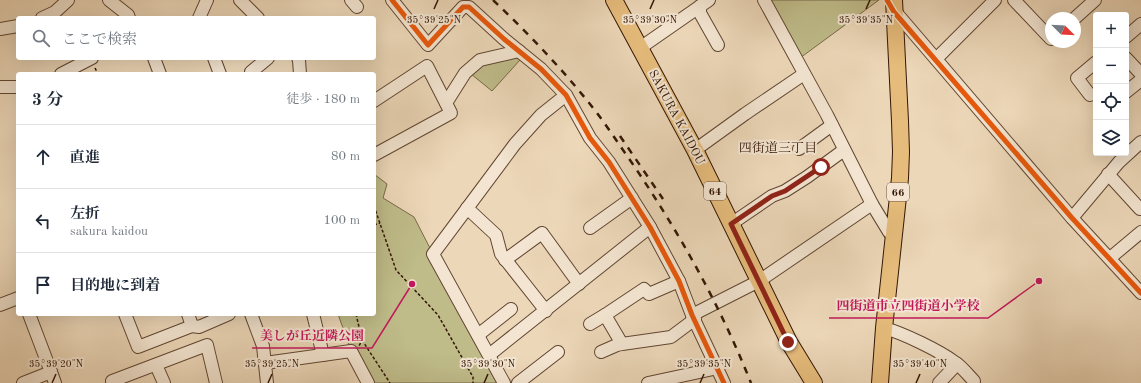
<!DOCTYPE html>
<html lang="ja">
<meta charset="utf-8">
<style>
:root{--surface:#fff;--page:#f2f2f3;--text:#1f2937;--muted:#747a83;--line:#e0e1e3}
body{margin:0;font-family:"Old Standard TT","Noto Serif JP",serif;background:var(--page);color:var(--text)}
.controls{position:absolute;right:12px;top:12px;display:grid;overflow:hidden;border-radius:4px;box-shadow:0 4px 16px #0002}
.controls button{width:36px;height:36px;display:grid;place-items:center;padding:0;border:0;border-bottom:1px solid var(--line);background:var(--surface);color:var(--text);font:20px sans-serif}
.compass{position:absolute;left:1045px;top:12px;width:36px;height:36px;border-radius:50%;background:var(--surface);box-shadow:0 4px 16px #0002;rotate:114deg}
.stop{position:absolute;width:12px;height:12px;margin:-9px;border:3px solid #8f2418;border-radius:50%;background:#fff}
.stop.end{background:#8f2418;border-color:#fff;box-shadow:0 1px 4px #0008}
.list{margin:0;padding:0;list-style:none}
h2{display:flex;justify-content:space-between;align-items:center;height:52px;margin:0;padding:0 16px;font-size:17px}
h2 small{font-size:13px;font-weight:400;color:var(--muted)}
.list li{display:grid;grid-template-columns:26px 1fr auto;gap:12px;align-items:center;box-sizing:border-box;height:64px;padding:0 16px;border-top:1px solid var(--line)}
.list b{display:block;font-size:15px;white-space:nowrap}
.list p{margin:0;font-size:13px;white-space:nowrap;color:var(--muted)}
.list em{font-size:13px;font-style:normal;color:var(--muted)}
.icon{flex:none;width:22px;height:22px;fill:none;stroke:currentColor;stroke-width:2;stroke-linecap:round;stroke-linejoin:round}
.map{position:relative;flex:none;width:1141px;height:383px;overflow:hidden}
.search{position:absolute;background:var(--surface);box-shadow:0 4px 16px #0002;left:16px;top:16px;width:360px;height:44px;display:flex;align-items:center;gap:10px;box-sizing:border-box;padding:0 14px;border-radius:4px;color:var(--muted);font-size:15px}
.panel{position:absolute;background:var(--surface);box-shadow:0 4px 16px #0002;left:16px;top:72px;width:360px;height:244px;border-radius:4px}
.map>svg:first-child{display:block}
</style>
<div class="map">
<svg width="1141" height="383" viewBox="0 0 1141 383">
<rect width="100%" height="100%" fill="#ecd7b8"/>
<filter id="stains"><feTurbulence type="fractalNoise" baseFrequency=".005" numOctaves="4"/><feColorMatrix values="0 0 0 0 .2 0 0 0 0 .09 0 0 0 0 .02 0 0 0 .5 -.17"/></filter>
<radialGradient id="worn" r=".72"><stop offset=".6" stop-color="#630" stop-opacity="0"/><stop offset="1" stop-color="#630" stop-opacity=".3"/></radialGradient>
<g fill="#bfbc8a" stroke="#796948">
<path d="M769,0H879L800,58Z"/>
<path d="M516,57L520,60L492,91L471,74L479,65Z"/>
<path d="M374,174L387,184L383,198L414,217L433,254L504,383H368L351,351L338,314H374Z"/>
</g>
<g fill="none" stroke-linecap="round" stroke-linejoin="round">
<g stroke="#614632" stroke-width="14">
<g id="minor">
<path d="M109,0L128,15L129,18"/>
<path d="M240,0L258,18"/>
<path d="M351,0L357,7"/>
<path d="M392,0L428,45L463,7H469L504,39L541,69L566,95L590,138L609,162L650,227L679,281L692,315L724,383"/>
<path d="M764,0L827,115L872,204L889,232H894"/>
<path d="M1014,0L1051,39"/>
<path d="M700,6V13L718,45"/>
<path d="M893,9L1072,218L1141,293"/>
<path d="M42,18L55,12L68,0"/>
<path d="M199,18L207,0"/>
<path d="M1075,18L1095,0"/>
<path d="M0,29L18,26"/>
<path d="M1126,37L1141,24"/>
<path d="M640,48L709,0"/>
<path d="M154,58L160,74"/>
<path d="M214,58L220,74"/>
<path d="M298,58L299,60L300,74"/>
<path d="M1126,58L1141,74"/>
<path d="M936,59L995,0"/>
<path d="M251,72L268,58"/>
<path d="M61,74L92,58"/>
<path d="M0,87H18"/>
<path d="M1126,92L1141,80"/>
<path d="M1090,95L1077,78L1096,62"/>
<path d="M374,101L427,66L451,113L374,155"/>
<path d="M446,103L465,73L480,60L519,51"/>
<path d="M799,149L832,125"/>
<path d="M695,150L745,114L804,74"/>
<path d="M1108,174L1140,209"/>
<path d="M467,208L496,235L501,254L546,311"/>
<path d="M1072,218L1119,162L1141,142"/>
<path d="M731,224L772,196L785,191L807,177L844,150"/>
<path d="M590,228L632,198"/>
<path d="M1110,258L1141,232"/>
<path d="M505,260L542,233L579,284"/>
<path d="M679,281L649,294L644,289L605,315L622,344L671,337L695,319"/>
<path d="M0,305L18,298"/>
<path d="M29,314L51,372"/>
<path d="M125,314L138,347L192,326L188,314"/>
<path d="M251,314L263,346L267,383"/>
<path d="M313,314L323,355"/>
<path d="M692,315L759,281L872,204"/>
<path d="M590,324L605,315"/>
<path d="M192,326L199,327L229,314"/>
<path d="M884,328C903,333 940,351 956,363C963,368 968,375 974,381"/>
<path d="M478,335L511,309"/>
<path d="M601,352L617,345L622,344"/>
<path d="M489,355L650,227"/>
<path d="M265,363L351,351L368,383"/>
<path d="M156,365L164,383"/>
<path d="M23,383L51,372L55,383"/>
<path d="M113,383L112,381L207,345L216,383"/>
<path d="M504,383L433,254L515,144L541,115L566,95"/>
<path d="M518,383L558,352"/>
<path d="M648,383L718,368"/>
<path d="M939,383L957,364"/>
</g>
</g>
<g stroke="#331605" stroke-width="18">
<g id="major">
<path d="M614,0L695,150L789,342L814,383"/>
<path d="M880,383L884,328L900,178L901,152L900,121L894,0"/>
</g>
</g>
<g stroke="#331605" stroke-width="1.5" stroke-dasharray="3 2" stroke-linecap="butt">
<path d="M95,68L98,74"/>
<path d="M17,96L18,104"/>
<path d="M374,206L396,270L438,315L473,377V383"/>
<path d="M374,225L380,223"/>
<path d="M356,314L362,340L359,346"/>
<path d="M362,340L390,383"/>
</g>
<use href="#minor" stroke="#f3e5d1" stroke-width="12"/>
<use href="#major" stroke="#e6bc7c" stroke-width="16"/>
<g stroke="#331605" stroke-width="2.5" stroke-dasharray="7 7" stroke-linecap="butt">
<path d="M493,0C530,35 566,73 597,113C609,129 620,146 632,163C679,232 720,305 751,383"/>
<path d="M620,136L663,199"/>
</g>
<g stroke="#f3e5d1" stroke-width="8">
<g id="cycleway">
<path d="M392,0L428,45L463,7H469L504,39L541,69L566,95L590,138L609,162L650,227L679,281L692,315L724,383"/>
<path d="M887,0L894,12L1072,218L1141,293"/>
</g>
</g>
<use href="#cycleway" stroke="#e8590c" stroke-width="5"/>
</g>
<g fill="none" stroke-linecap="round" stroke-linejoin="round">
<path stroke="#8f2418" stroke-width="5" d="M788,342L731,224L772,196L785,191L821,167"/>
</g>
<path fill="none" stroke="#331605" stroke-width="1.5" d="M434,9L438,0M650,9L654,0M866,9L870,0M52,383L56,374M268,383L272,374M484,383L488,374M700,383L704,374M916,383L920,374"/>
<g text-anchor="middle" stroke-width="4" stroke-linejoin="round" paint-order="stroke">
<g fill="#f3e5d1" stroke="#6d5442" stroke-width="1">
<rect x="704" y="182" width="22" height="18" rx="3"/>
<rect x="887" y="183" width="22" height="18" rx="3"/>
</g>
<g font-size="11" font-weight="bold" fill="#331605">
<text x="715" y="195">64</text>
<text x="898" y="196">66</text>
</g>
<g font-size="12" fill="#331605" stroke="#f3e5d1">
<text transform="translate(677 117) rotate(62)" y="4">SAKURA KAIDOU</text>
</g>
<g font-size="13" fill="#331605" stroke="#f3e5d1">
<text x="778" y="152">四街道三丁目</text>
</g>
</g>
<g font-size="10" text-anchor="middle" fill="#331605" stroke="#f3e5d1" stroke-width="4" stroke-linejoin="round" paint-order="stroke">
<text x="434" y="23">35°39'25"N</text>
<text x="650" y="23">35°39'30"N</text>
<text x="866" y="23">35°39'35"N</text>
<text x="56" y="367">35°39'20"N</text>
<text x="272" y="367">35°39'25"N</text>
<text x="488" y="367">35°39'30"N</text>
<text x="704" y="367">35°39'35"N</text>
<text x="920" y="367">35°39'40"N</text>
</g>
<path fill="none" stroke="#c2185b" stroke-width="1.5" d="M1039 281L988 318H829M412 284L372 348H252"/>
<g fill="#c2185b" stroke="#f3e5d1" stroke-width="1.5">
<circle cx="1039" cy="281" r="4"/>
<circle cx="412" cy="284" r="4"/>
</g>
<g font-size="13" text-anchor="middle" font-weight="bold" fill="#c2185b" stroke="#f3e5d1" stroke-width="4" stroke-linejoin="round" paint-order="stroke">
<text x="908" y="310">四街道市立四街道小学校</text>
<text x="312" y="340">美しが丘近隣公園</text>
</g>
<rect width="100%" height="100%" filter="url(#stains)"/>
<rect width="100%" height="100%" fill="url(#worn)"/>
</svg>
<div class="controls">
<button>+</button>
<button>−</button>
<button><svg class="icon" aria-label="locate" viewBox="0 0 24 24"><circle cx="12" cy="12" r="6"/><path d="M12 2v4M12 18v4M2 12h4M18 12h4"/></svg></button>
<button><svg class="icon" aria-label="layers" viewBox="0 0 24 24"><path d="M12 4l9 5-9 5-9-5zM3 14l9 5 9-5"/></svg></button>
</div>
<svg class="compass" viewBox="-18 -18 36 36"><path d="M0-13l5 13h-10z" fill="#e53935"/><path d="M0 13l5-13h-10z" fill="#747a83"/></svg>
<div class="stop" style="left:821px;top:167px"></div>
<div class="stop end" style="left:788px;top:342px"></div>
<div class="search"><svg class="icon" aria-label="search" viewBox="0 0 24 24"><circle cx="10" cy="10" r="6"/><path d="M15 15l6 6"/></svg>ここで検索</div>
<section class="panel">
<h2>3 分<small>徒歩 · 180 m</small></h2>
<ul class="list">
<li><svg class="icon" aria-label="ahead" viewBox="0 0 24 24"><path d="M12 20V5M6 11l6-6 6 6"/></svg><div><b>直進</b></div><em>80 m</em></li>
<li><svg class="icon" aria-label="left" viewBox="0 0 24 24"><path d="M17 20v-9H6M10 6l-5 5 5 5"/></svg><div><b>左折</b><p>sakura kaidou</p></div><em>100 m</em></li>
<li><svg class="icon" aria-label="arrive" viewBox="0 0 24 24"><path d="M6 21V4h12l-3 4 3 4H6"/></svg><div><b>目的地に到着</b></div></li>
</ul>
</section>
</div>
